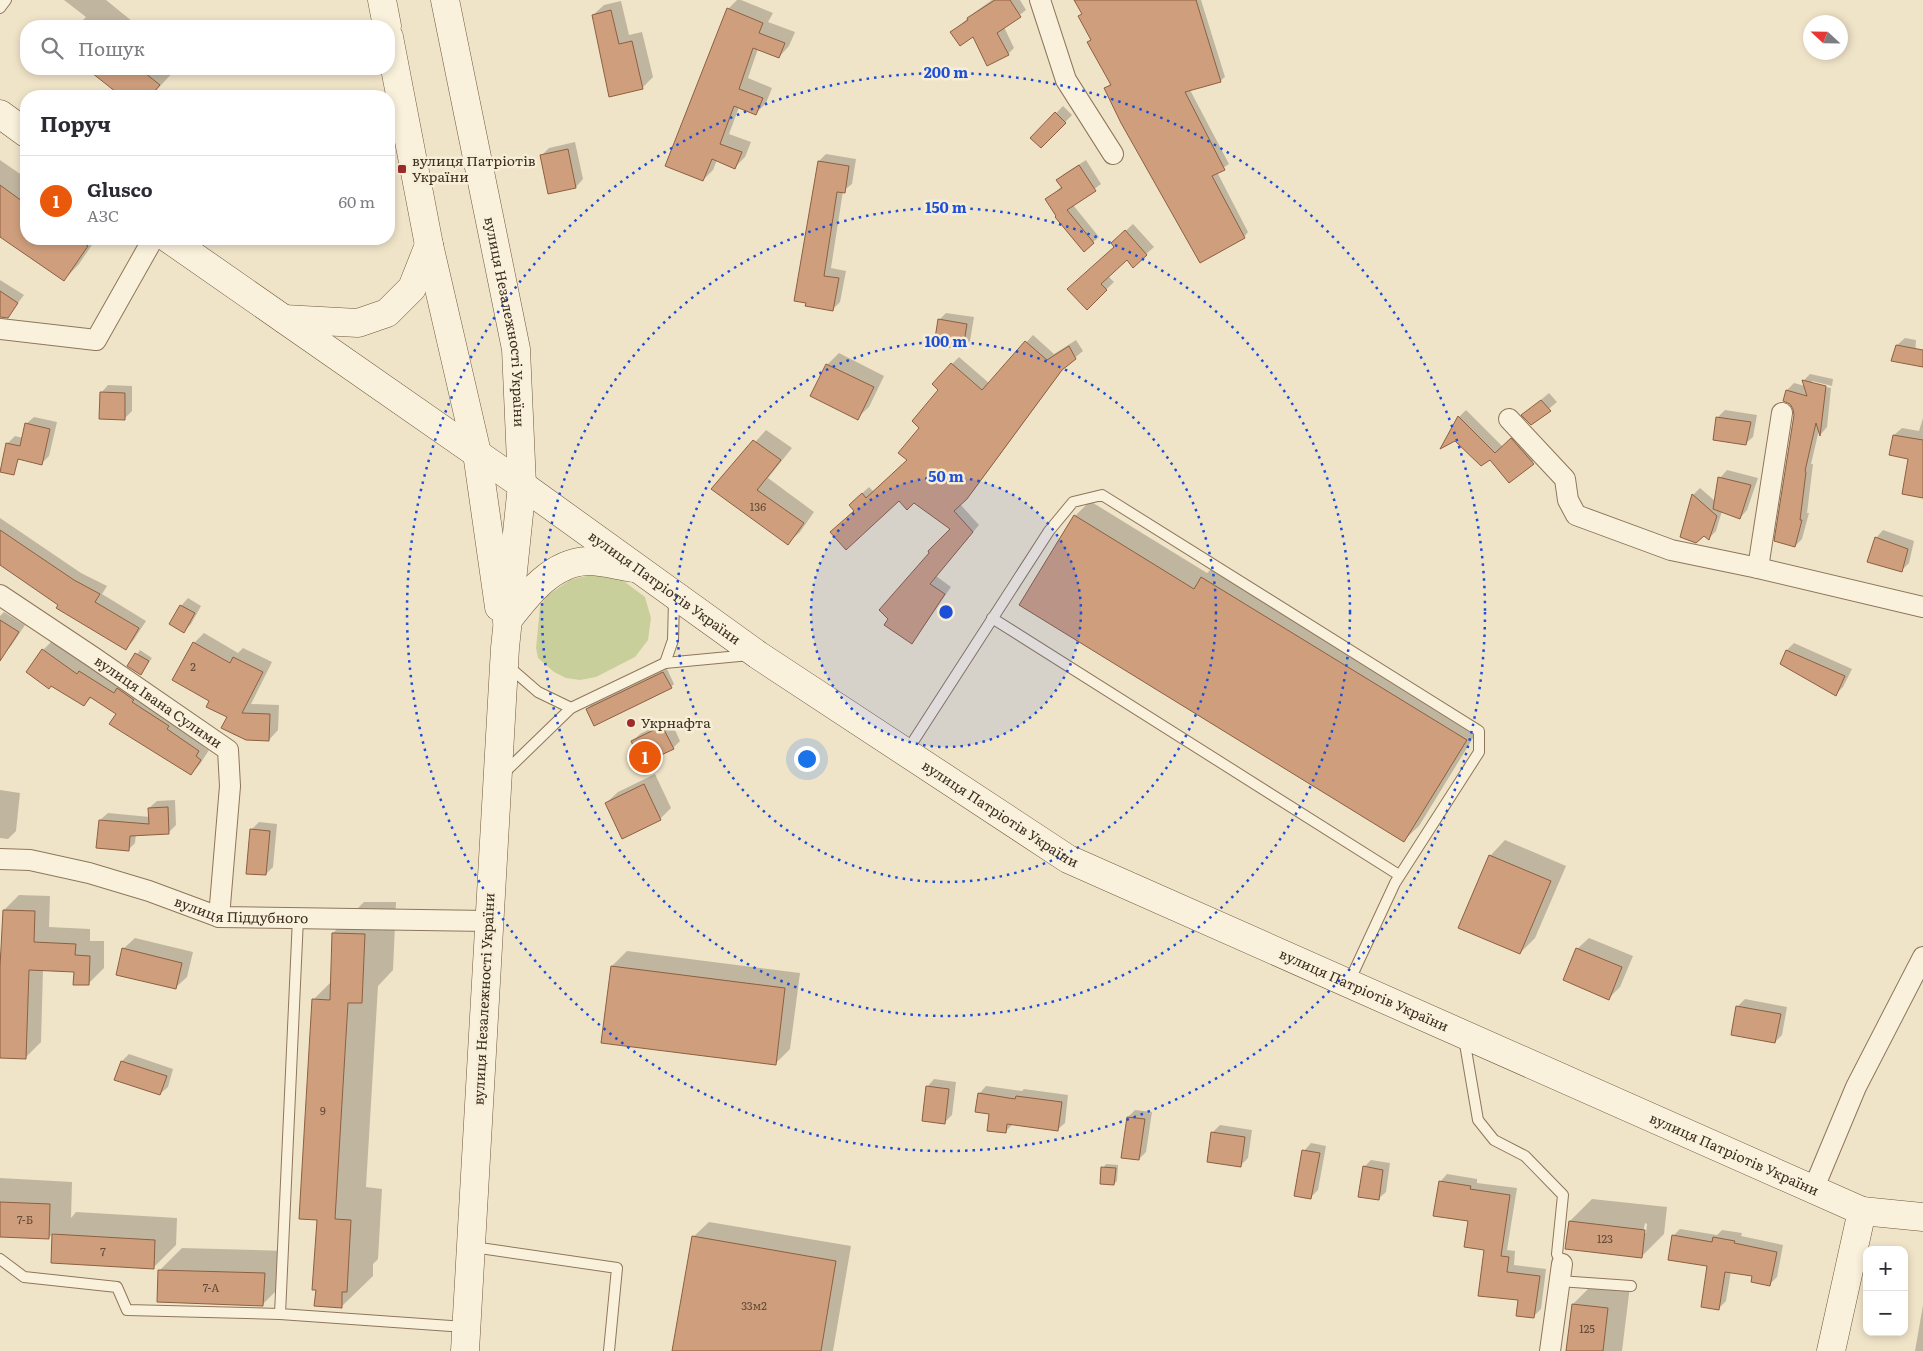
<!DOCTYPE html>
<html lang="uk">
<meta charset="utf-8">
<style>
:root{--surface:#fff;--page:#f2f2f3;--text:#2b2b33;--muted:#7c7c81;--line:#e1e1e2;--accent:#ea580c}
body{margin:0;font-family:Literata,serif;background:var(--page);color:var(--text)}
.controls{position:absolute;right:15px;bottom:15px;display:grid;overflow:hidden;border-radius:10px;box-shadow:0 2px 8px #0003}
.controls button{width:45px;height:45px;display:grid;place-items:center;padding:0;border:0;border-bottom:1px solid var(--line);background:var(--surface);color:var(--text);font:25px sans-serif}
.compass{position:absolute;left:1803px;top:15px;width:45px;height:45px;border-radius:50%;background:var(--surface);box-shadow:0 2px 8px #0003;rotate:292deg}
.you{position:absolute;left:806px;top:758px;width:18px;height:18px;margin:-12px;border:4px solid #fff;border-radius:50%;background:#1a73e8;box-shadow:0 0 0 8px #1a73e833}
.badge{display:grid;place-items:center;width:32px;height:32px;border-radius:50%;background:var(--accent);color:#fff;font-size:16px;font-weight:700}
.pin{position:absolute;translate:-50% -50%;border:2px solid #fff;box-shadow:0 1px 5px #0006}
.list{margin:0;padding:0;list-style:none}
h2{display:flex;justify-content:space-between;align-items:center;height:65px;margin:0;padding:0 20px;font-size:21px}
h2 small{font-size:16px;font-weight:400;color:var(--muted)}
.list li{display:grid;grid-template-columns:32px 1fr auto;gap:15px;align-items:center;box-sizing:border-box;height:90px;padding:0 20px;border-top:1px solid var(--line)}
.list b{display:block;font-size:19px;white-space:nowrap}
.list p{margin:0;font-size:16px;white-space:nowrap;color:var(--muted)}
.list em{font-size:16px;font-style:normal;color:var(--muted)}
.icon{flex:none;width:28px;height:28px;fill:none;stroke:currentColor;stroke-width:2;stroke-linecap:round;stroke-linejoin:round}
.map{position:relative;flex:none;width:1923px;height:1351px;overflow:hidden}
.search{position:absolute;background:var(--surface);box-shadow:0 2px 8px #0003;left:20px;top:20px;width:375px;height:55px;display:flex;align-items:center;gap:12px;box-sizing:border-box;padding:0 18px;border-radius:20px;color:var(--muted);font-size:19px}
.panel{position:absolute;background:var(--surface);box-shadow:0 2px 8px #0003;left:20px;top:90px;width:375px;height:155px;border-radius:20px}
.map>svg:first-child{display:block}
</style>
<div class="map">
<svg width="1923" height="1351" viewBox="0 0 1923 1351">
<rect width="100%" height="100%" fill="#f0e4c8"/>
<path fill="#c9cf9b" d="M614,574L645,597L651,618L648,640L635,657L596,677L580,680L566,678L554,672L538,658L536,648L540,607L547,596L570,580L590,575Z"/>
<g fill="#0003" fill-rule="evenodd">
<path d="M64,0H106L138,26H77L86,17Z"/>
<path d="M737,0H741L773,13L768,22L795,32L789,46L779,57L758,49L752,66L748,78L772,88L766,103L756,113L739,107L729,134L751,142L745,157L735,167L717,160L713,170L703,180L728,9Z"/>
<path d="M992,0H1020L1026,10L1004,27L1014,48L1008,54L973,36L952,32L975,12Z"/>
<path d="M1082,0H1201L1225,77L1220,81L1190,90L1229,164L1217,172L1248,232L1244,237L1106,88L1111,83L1089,42L1092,39L1079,17L1083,13Z"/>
<path d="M621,1L629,35L642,32L653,77L643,87L593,15L604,5Z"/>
<path d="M89,69H176L151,96H123Z"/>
<path d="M1063,106L1072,115L1041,147L1032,138Z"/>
<path d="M575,142L583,179L576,187L549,193L542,155L549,148Z"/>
<path d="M826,154L856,159L852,184L843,191L831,268L846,271L840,302L833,309L807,305L819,161Z"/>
<path d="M0,160L26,178V239H96L79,264L64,280L0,235Z"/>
<path d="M1086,160L1101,184L1073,205L1099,237L1093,242L1047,199L1062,186L1058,180L1064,174Z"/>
<path d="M1133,224L1154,247L1133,266L1127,258L1108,276L1114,282L1087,308L1120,236Z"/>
<path d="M0,280L24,295L8,316L0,310Z"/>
<path d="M946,313L974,317L970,341L962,348L939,320Z"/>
<path d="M1033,335L1054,354L1076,340L1083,351L1066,365L974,490L960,504L979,525L936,576L951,587L918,635L911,642L885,625L952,529L914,501L899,500L855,510L857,498L869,487L874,492L908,459L921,427L952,364L959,357L989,383Z"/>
<path d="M1905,338L1916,340L1915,356L1897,345Z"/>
<path d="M839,353L884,376L869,407L857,418L812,395L827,365Z"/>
<path d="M1810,374L1833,379L1832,386L1812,381V384L1831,388L1827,427L1821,434L1819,430L1811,464H1813L1807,513H1809L1802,539L1795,546V415L1794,409L1791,403L1785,401L1787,390L1794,383L1805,386L1803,381Z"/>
<path d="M108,385L132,386V411L124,419L101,393Z"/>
<path d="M1549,393L1557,402L1531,424L1523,415Z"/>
<path d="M1466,410L1503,447L1518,432L1540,456L1509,481L1490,458L1455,440L1443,446L1459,417Z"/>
<path d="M1725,410L1757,415L1753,437L1745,444L1717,418Z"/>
<path d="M34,417L57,422L49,456L42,463L20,458L17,462L7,444L15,436L23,438L26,424Z"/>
<path d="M1923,418V496L1910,459L1891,454L1894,435L1902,428L1919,431Z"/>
<path d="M766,430L792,448L768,478L814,512L800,532L788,543L713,489Z"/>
<path d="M1727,470L1758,478L1747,510L1740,518L1722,511L1716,531L1709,538L1704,535L1682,536L1693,495L1700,488L1715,501L1720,478Z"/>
<path d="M1090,501L1207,573L1218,563L1481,725L1419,826L1403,841L1075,516Z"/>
<path d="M0,518L81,573L107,586L102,594L146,621L133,641L126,648L0,564Z"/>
<path d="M1883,530L1914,541L1909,563L1902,570L1876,538Z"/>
<path d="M188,598L201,606L191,624L184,631L181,606Z"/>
<path d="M4,612L25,625L11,646L4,653L0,650V616Z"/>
<path d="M204,633L238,653L243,648L272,662L251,704L279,705L278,730L269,740L228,717L211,701L194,643Z"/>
<path d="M52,641L87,665L89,663L207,741L204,747L209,750L200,764L191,774L117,713L92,697L84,705L27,672L43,650Z"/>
<path d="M1794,643L1852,669L1843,687L1836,694L1782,663L1787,650Z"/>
<path d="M140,650L152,658L141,673L129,665Z"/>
<path d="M667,669L674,684L671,687L587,709L591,705Z"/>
<path d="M670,719L680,741L673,748L632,742L640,734Z"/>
<path d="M655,774L671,808L660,819L606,803L618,792Z"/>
<path d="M0,790L20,793L16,831L8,839L0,838Z"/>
<path d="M175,800L176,825L168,833L136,834L135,843L128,850L100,820L108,813L150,817L149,808L157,801Z"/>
<path d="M259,822L277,824L273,867L266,874L251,830Z"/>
<path d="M1505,840L1566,866L1535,938L1520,953L1490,856Z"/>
<path d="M19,895L50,896L49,927L90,929V941H104V968L88,984L75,970L43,969L41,1042L26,1057H0V952H2L4,910Z"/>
<path d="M364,902H396L393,970L378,986L366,1187L382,1189L378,1259L373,1264V1276L341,1307L318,1219L313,1000L331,982L333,933Z"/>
<path d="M135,938L193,952L187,977L175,988L123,949Z"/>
<path d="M1589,938L1633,956L1620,987L1609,998L1577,949Z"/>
<path d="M627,951L800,973L790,1049L775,1064L612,966Z"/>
<path d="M1745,999L1787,1007L1782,1035L1775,1042L1732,1034L1738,1006Z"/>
<path d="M129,1054L173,1069L168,1087L160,1094L122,1061Z"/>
<path d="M934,1079L956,1082L952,1115L945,1122L927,1087Z"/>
<path d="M986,1086L1022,1091L1024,1089L1068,1095L1065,1123L1057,1130L1013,1124L1005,1132L979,1094Z"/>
<path d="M1135,1110L1152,1112L1146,1152L1139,1159L1128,1117Z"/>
<path d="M1220,1125L1252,1130L1248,1158L1240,1166L1212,1133Z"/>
<path d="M1311,1143L1326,1146L1318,1190L1311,1197L1304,1151Z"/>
<path d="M1371,1160L1390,1163L1386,1192L1378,1199L1364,1167Z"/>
<path d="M1106,1164L1118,1165L1117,1181L1114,1184L1103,1168Z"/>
<path d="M1447,1174L1477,1179V1183L1517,1188L1507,1250L1515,1251L1514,1265L1546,1269L1541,1309L1534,1316L1485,1249L1469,1220L1440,1182Z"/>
<path d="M0,1178L72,1182L71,1218L76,1212L177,1218L176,1245L153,1268L52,1262L54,1233L48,1238L0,1236Z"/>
<path d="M1592,1199L1667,1207L1664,1234L1641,1257L1570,1221ZM1645,1223L1647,1224L1646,1233H1643Z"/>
<path d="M709,1222L851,1246L833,1351H674L693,1237Z"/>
<path d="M1680,1229L1717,1235L1722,1230L1742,1233L1741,1236L1783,1245L1777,1277L1769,1285L1754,1275L1731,1271L1726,1301L1719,1308L1709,1265L1673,1236Z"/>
<path d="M182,1248L287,1251L285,1282L263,1304L160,1270Z"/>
<path d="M1595,1282L1630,1286L1622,1351H1567L1573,1304Z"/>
<path d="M1923,1305V1351H1915Z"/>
</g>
<g fill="#cf9f7d" stroke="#8d5f41">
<path d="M995,0H1010L1021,17L997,33L1009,55L987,66L973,37L960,46L950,32L968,20L967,18Z"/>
<path d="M1074,0H1196L1221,82L1185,92L1225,170L1212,176L1245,238L1200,263L1121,123L1104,88L1111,85L1087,42L1091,40L1078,16L1082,14Z"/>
<path d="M727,8L763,23L759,33L785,43L779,58L753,48L739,89L763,98L756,115L734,106L720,144L742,152L735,169L712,159L703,181L665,166Z"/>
<path d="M611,10L619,44L632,41L643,89L609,97L592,15Z"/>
<path d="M87,69H140L160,85L150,96H121Z"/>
<path d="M1055,112L1066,123L1041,148L1030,138Z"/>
<path d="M568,149L576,188L548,194L540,155Z"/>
<path d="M818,161L849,166L845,193L837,192L824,276L839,278L833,311L805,306L806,303L794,301Z"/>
<path d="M1079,165L1096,191L1067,210L1094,243L1084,252L1055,217L1056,216L1045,199L1062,188L1056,180Z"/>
<path d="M0,185L26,204V239H77L88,246L64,281L0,237Z"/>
<path d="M1125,230L1147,255L1133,268L1127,260L1101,284L1107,290L1087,310L1067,289L1114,247L1111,243Z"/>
<path d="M0,291L18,303L8,318L0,317Z"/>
<path d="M938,319L967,324L963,349L934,345Z"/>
<path d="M1025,341L1047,360L1069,346L1076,359L1062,370L967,499L954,511L973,532L930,584L945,594L912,644L884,625L888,619L879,610L929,553L928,551L950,529L914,503L907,510L899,501L846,550L830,532L854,511L849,505L862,493L866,498L907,460L898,453L919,428L912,421L938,390L932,384L951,363L982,390Z"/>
<path d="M1896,345L1923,350V367L1891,361Z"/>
<path d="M826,364L874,387L858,420L810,396Z"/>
<path d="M1802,380L1826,386L1820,436L1816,423L1805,471L1806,472L1800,520H1802L1795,547L1774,541L1794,415L1793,409L1790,404L1783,401L1786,390L1807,396Z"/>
<path d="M100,392L125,393V420L99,419Z"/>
<path d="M1541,400L1551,411L1531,425L1521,415Z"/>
<path d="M1458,416L1495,453L1511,438L1534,464L1509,483L1490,460L1481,466L1455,441L1440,449Z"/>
<path d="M1716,417L1751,422L1746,445L1713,440Z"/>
<path d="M25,423L50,429L42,465L18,459L14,475L0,472L6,443L20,446Z"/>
<path d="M1893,435L1923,440V498L1902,494L1908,459L1889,455Z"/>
<path d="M753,440L781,460L757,490L804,523L788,545L711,489Z"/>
<path d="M1718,477L1751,485L1740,519L1713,509Z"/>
<path d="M1692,494L1717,516L1709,540L1704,536L1696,543L1680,537Z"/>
<path d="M1074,515L1194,589L1201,577L1467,740L1404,842L1019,605Z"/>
<path d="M0,530L74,580L100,594L95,602L139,628L126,650L56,608L58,605L0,565Z"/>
<path d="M1875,537L1908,549L1902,572L1867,562Z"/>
<path d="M180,605L195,613L184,633L169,624Z"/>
<path d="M0,620L19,632L0,661Z"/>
<path d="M193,642L230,663L233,657L263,672L242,713L270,714L269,741L246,740L221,728L227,717L206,707L209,701L172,680Z"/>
<path d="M42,649L77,674L79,671L114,693L117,688L134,700L132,702L169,726L167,729L199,751L196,756L201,760L191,775L109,724L116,714L90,697L84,706L51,686L49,689L26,672Z"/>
<path d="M1786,650L1845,676L1836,696L1780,664Z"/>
<path d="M135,653L149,661L141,675L127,666Z"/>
<path d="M663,672L672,688L594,726L586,709Z"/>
<path d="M662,726L674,749L642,764L631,741Z"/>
<path d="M644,784L661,820L622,839L605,803Z"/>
<path d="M168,807L169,834L130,836L129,851L96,848L99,820L149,824L148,808Z"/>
<path d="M250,829L270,831L266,875L246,874Z"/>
<path d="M1489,855L1551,881L1520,954L1458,928Z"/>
<path d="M3,910L35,911L34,942L76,944L75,955L90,956L89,985H73L74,972L29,970L26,1059L0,1058V967Z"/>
<path d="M332,933L365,934L362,1003H348L335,1219L351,1220L347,1292H342V1308L314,1306L316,1290H312L317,1220L299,1219L312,999L330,1000Z"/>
<path d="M122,948L182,963L176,989L116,975Z"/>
<path d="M1576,948L1622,967L1609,1000L1563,980Z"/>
<path d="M611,966L785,988L776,1065L601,1043Z"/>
<path d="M1736,1006L1781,1014L1775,1043L1731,1035Z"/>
<path d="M121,1061L167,1076L160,1095L114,1080Z"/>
<path d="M926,1086L949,1089L945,1124L922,1121Z"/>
<path d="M978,1093L1015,1099L1016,1096L1062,1102L1058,1131L1007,1124L1006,1133L987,1131L989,1114L975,1112Z"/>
<path d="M1127,1117L1145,1119L1139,1160L1121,1158Z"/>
<path d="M1211,1132L1245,1137L1241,1167L1207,1162Z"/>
<path d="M1302,1150L1320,1153L1311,1199L1294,1196Z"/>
<path d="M1363,1166L1383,1170L1379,1200L1358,1197Z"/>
<path d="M1101,1167L1116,1168L1114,1185L1100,1184Z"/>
<path d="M1439,1181L1471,1186L1470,1189L1510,1195L1501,1256L1509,1257L1507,1272L1540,1276L1534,1318L1516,1316L1518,1300L1478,1296L1484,1250L1464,1247L1468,1221L1433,1216Z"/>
<path d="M0,1202L50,1204L49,1239L0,1237Z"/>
<path d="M1569,1221L1645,1230L1642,1258L1565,1249Z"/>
<path d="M52,1234L155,1240L154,1269L51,1263Z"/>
<path d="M1672,1235L1712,1242L1713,1237L1735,1241L1734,1243L1777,1252L1770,1286L1751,1282L1752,1276L1725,1272L1719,1310L1701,1307L1707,1266L1668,1260Z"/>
<path d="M692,1236L836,1261L821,1351H672Z"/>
<path d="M158,1270L265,1273L263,1306L157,1302Z"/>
<path d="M1572,1304L1608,1308L1603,1351H1566Z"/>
</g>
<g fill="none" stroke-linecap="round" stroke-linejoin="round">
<g stroke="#8d765c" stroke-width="12">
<g id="lane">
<path d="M0,8L6,0"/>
<path d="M992,618L1399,875"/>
<path d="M665,663L673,640L674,600"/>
<path d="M508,666L538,692L571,708"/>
<path d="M907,751L1049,531L1073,502L1102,495L1479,731V752L1395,883L1349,982"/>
<path d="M504,773L571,708L665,663L750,655"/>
<path d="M298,918L280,1314L465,1327"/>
<path d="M1464,1038L1478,1120L1494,1140L1525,1156L1563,1195L1557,1254L1562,1264"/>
<path d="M473,1247L617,1268L609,1351"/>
<path d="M0,1259L24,1277L117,1287L127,1310L280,1314"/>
<path d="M1559,1281L1631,1286"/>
</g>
</g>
<g stroke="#8d765c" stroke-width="22">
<g id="street">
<path d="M1040,0L1066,80L1113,154"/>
<path d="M0,329L96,340L153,239"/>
<path d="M1509,419L1565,479L1568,500L1576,515L1671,550L1758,568L1923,607"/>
<path d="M1758,568L1782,413"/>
<path id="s1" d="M0,595L93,657L228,750L230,786L219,917"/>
<path id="s2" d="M0,859L30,860L89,873L149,891L219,917L488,921"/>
<path d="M1813,1190L1856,1087L1923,957"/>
<path d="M1550,1351L1562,1264"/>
</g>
</g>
<g stroke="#6f573f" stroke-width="29">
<g id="secondary">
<path d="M382,0L387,26"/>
<path id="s3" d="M445,0L516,349L522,485L505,648L465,1351"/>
<path d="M389,37L429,245L477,453L499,607"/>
<path d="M0,114L26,133"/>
<path id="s4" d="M169,239L522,485L758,655L1068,859L1862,1211L1923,1217"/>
<path d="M284,319L358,323L387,313L412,288L429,245"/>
<path d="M507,621C527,595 552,562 588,561C603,561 619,566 634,568"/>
<path d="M1831,1351L1862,1211"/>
</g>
</g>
<use href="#lane" stroke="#faf1dc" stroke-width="10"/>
<use href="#street" stroke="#faf1dc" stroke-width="20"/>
<use href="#secondary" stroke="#faf1dc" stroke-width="28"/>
</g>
<circle cx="946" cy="612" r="135" fill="#1d4ed8" fill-opacity=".12"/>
<g fill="none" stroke="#1d4ed8" stroke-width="2.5" stroke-dasharray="2.5 5">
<circle cx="946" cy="612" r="135"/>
<circle cx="946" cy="612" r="270"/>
<circle cx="946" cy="612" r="404"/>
<circle cx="946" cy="612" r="539"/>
</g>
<g fill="#9e2a2b" stroke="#f7eed8" stroke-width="2">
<rect x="397" y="164" width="10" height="10" rx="2.5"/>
<circle cx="631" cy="723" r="5"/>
</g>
<g text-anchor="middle" stroke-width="5" stroke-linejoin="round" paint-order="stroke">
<g font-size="11" fill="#624a37">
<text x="758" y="511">136</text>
<text x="193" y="671">2</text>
<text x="323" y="1115">9</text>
<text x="25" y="1224">7-Б</text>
<text x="1605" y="1243">123</text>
<text x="103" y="1256">7</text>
<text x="211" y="1292">7-А</text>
<text x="754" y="1310">33м2</text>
<text x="1587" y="1333">125</text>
</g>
<g font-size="14" fill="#3d2e20" stroke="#f7eed8" text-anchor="start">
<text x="412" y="166">вулиця Патріотів<tspan x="412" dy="16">України</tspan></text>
<text x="641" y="728">Укрнафта</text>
</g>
<g font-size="14" fill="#3d2e20" stroke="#f7eed8">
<text dy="5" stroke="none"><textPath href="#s3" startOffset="328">вулиця Незалежності України</textPath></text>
<text dy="5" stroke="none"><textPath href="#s4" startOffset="606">вулиця Патріотів України</textPath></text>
<text dy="5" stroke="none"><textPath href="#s1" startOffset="191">вулиця Івана Сулими</textPath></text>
<text dy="5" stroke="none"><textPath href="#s4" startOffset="1011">вулиця Патріотів України</textPath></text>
<text dy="5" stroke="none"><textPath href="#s2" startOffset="249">вулиця Піддубного</textPath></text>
<text dy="5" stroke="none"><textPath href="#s4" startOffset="1416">вулиця Патріотів України</textPath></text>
<text transform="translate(484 999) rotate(-87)" y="5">вулиця Незалежності України</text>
<text dy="5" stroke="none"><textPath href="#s4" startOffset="1821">вулиця Патріотів України</textPath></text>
</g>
</g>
<circle cx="946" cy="612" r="8" fill="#1d4ed8" stroke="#f7eed8" stroke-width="2.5"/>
<g font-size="15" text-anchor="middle" font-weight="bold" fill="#1d4ed8" stroke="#f7eed8" stroke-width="5" stroke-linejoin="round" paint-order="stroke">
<text x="946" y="78">200 m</text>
<text x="946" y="213">150 m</text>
<text x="946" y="347">100 m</text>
<text x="946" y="482">50 m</text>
</g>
</svg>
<div class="controls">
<button>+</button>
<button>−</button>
</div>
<svg class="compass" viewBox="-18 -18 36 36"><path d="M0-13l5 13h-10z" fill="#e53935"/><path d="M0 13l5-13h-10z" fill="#7c7c81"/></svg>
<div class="you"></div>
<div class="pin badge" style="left:645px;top:757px">1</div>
<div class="search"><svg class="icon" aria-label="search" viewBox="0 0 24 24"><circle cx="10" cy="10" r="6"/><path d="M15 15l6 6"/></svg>Пошук</div>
<section class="panel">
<h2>Поруч<small></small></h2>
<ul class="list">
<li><span class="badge">1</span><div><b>Glusco</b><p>АЗС</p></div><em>60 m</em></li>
</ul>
</section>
</div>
